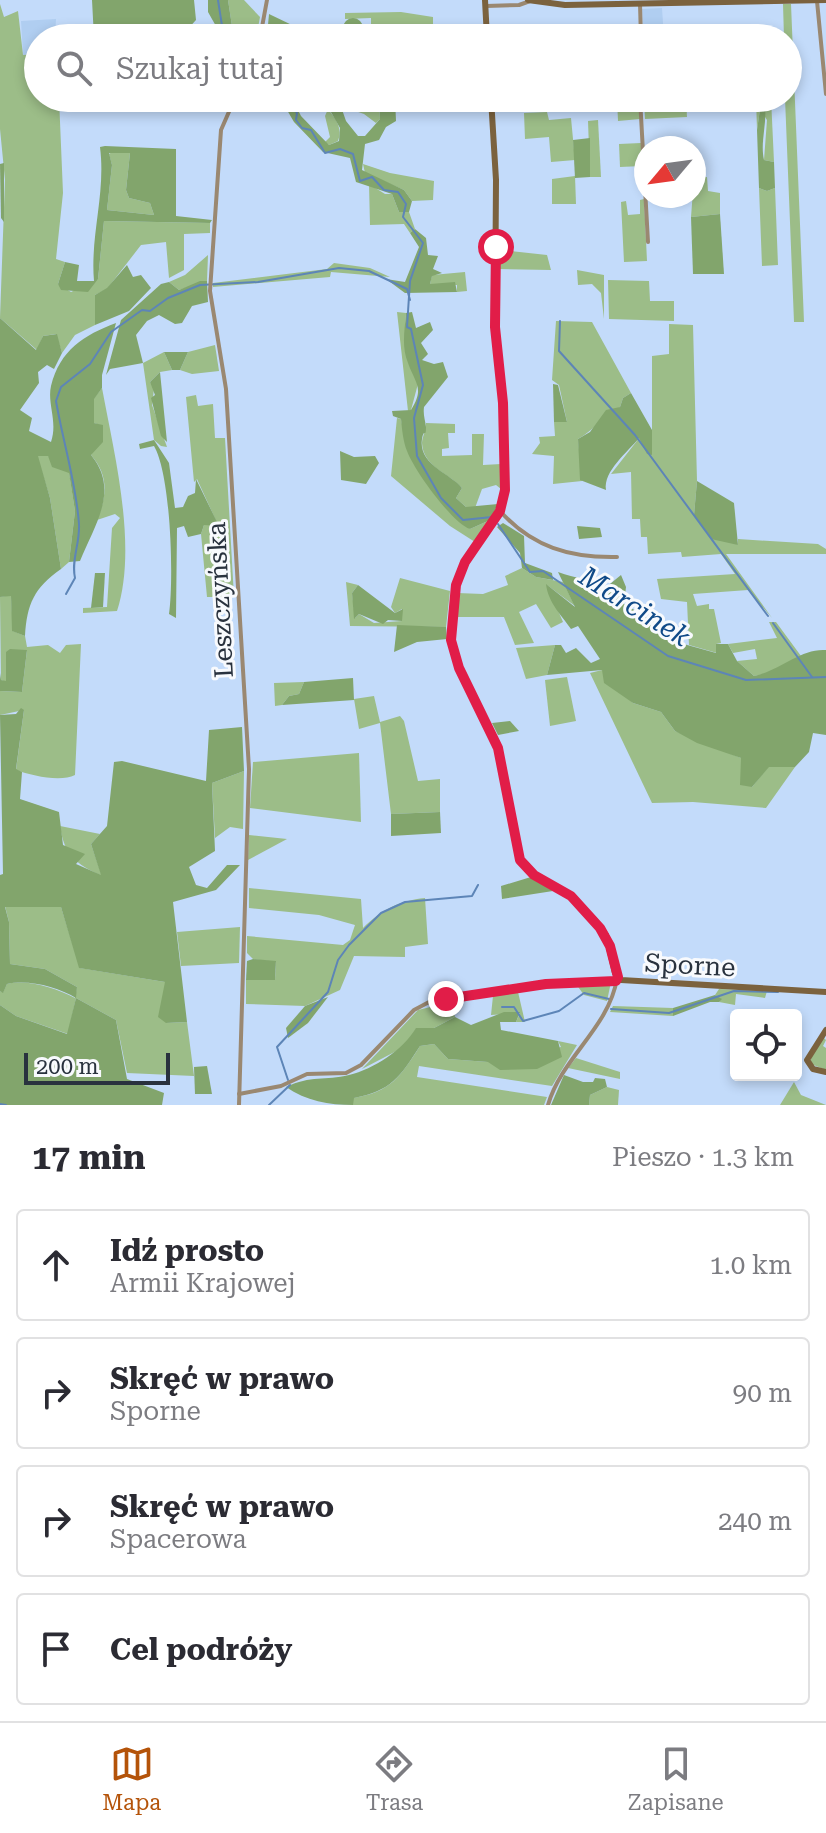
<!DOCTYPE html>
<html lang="pl">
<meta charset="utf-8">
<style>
:root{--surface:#fff;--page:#f7f7f7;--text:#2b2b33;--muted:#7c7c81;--line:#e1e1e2;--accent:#b45309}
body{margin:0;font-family:"Roboto Serif",serif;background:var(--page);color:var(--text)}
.controls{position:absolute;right:24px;bottom:24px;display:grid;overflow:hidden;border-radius:8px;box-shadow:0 4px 12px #0003}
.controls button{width:72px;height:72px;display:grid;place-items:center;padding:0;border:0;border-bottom:2px solid var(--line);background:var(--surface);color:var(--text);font:40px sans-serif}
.compass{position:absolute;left:634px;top:136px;width:72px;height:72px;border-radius:50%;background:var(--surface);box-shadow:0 4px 12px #0003;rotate:241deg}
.scale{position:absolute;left:24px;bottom:20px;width:146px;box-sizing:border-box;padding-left:8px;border:4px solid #29323e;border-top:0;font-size:22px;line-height:28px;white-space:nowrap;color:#29323e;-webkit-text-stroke:6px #f8fafd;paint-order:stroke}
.stop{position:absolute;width:24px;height:24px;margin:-18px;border:6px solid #e11d48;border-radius:50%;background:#fff}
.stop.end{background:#e11d48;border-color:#fff;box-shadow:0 2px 8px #0008}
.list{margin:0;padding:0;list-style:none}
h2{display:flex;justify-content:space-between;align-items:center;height:104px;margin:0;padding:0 32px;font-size:34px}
h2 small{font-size:26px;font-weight:400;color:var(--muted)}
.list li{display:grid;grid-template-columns:52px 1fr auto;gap:24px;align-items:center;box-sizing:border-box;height:112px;margin:0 16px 16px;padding:0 16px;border:2px solid var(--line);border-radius:8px}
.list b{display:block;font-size:30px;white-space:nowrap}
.list p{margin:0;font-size:26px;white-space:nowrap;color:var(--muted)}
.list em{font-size:26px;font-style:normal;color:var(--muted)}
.icon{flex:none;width:44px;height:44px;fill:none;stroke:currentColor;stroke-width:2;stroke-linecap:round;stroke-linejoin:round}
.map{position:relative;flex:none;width:826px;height:1105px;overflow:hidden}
.search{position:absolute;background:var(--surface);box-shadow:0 4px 12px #0003;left:24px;right:24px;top:24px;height:88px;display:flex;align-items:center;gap:20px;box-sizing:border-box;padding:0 28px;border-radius:44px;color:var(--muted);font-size:30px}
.sheet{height:616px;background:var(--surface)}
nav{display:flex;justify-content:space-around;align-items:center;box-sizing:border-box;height:112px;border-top:2px solid var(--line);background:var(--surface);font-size:22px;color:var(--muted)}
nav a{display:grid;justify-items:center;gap:4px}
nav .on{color:var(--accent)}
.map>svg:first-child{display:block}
</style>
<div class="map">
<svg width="826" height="1105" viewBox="0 0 826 1105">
<rect width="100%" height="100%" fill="#c3dbfa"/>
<g fill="#b0cef1">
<path d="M662,8L664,38H644L642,9Z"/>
<path d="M56,19L55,38H38V54L23,55L21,21Z"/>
</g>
<g fill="#9cbd88">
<path d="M228,0H244L260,17L256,38H242L232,26Z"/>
<path d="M0,4L4,17L18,11L23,55L38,54V98H59L63,193L56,259L65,262L58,284L71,292L98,279L104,221L210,223V233L184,234V270L169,278L166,242L141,245L107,289L95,295V325L75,335L62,353L56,334L43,336L37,350L0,318L5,180L0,129Z"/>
<path d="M783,4H791L804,322H794L785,98H788V38H784Z"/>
<path d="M401,12L433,17V32H420L418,38H371V18L345,19V13Z"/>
<path d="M338,98H379L380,119L376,123L364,114L341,106Z"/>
<path d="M617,98H639L640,119L618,121Z"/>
<path d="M644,98H686L687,117L645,119Z"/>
<path d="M756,98H771L774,162L764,160L767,120L760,109L757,130Z"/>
<path d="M328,109C336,119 343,129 338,141L329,145L325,142L330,137L325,116Z"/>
<path d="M547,112L549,120L571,118L575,160L551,162L549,137L525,139L524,113Z"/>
<path d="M598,120L601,177H590L588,121Z"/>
<path d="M641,143L642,166L620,167L619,144Z"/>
<path d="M112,152L130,153L126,190L129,198L150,203L154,215L107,210L112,165L109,154Z"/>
<path d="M363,164L390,173L434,181L433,200L412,201L404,190L365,173Z"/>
<path d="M575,176L576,204H552V179Z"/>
<path d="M707,177L708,191L720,193V214L691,217L694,178Z"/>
<path d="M369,184L385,194H392L399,212H409L415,229L410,233L404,224L370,225Z"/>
<path d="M759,188L767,191L775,188L778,265L762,266Z"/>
<path d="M644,199L647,261L624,262L621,202L626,201L628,215L640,214V200Z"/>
<path d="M500,250L547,255L551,270L499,269Z"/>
<path d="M208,255L207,281L179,290L169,282L185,275Z"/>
<path d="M334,263L370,268L390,277L331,272L330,277L213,287V283L327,269Z"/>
<path d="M577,270L604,275V319L601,293L592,284L578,285Z"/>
<path d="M465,272L467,291L457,292V285L430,284L432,275Z"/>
<path d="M608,280L649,281L650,301H674V321L609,319Z"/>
<path d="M397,312L406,313C404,338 404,357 419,380L411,410L408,411Z"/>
<path d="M556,321L592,322L631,393L623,398L620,407C603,417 594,430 578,439L582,481L553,484L554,456L532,454L540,443L539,437L555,436L554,422H567L559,385L552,380Z"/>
<path d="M669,324L693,325L697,481L694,515L738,545V539L818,544L826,549V554H726L772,618L748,590L693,594L697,606L709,604V609H714L721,643L716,644L717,653L689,645L687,602L661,599L657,579L735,574L721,554L682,557L681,552L648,554L647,537H641L640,519H632L631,472L611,474L640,437L652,455V356L669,354Z"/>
<path d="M215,345L219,371L192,374L180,370L188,352Z"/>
<path d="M164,352L172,370L160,372L150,382L154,389L152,405L167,447L161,446L154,440L143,363Z"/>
<path d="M102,388C114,453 138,547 117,611L83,613V608L107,607L112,528L120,518L115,514L97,520C107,495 109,476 91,455L103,426L94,423V398Z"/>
<path d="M196,395L198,406L213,404L215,438H225L234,597H207L201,534L204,525H218L197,479L194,482L186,397Z"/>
<path d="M397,418L401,419C410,472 433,493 470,529L490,520L475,542L450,526L391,476Z"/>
<path d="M426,423L455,424V433H448L449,448L442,449V456L472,455V434H484L483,465L501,464V489L496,485L482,489L475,508L466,507L456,498L462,488C449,473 423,467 422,443C422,437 426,431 426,423Z"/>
<path d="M37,456H48L69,472L75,511L69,562L61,569L50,498Z"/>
<path d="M522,568L536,577L563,582L575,606L547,585L563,622L551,628L536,604L519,612L534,643L515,645L504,617H454L457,593L483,594L508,585L505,576Z"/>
<path d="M400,578L450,591L446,627L350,626L346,582L358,585L352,593L355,618L359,614L374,623L402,621V609L395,613L391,607Z"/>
<path d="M11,595L13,631L25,636L27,647L48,645L60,653L66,645L81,644L75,775C61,782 32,776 16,770L24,710L0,715V691L22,692L27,650L6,682L1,680L0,597Z"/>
<path d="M769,622H776L801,656L773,672L754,676L737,661L757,659L755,649L733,653L728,644L777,638Z"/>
<path d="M555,645L547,675L526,679L516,648Z"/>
<path d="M602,670L633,703L661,712L675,731L741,758L752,787L769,766L795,767L766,808L693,802L652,803L590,673Z"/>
<path d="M567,677L576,721L550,726L545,680Z"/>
<path d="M304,682L299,694L289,696L282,705L275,706L274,683Z"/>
<path d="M374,696L380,722L400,716L404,721L418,781L440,779V812L391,814L380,723L359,729L354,699Z"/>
<path d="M359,753L361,822L250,808L253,762Z"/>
<path d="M244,771L243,829L230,827L215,838L212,783Z"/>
<path d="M60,826L100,834L91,844L102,876C76,864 64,855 60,826Z"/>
<path d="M249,835L287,839L248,860Z"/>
<path d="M249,888L361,899L363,928C382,909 399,901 425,898L428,944L405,947V957L354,956L340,990L305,1006L246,1004V980H275L276,962L253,959L247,953V936L343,945L350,940L355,925L319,915L249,908Z"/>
<path d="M5,906L61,907L80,968L165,982L166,1023L187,1022L194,1076L127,1073L116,1020L76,998L68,1034L16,1016L0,1005V991L3,992L7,984C27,979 56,988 75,998L77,987L45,969L10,964L9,922Z"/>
<path d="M240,927L239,963L181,966L177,932Z"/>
<path d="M611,982L607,1001L584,995L576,984Z"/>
<path d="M719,989L767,991L765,998L736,994L735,1005L719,1002L721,999L715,995Z"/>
<path d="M518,992L525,1022H516L520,1013L491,1015L493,996Z"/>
<path d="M451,1002L455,1017L434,1028L416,1029L406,1046L362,1069L418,1010Z"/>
<path d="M613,1006L673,1008V1016L610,1012Z"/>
<path d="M823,1037L826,1040L823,1046L826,1048V1070L811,1064L810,1054Z"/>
<path d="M558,1041L577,1045L552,1086L419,1066L417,1077L547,1097L544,1105H353V1098C391,1092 400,1077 420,1046L434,1044L448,1059L488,1062L561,1047Z"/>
<path d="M576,1058L620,1072V1079L568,1068Z"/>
<path d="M794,1082L801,1095L826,1105H780Z"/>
<path d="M607,1087L619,1090L618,1105H589L590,1095Z"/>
</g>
<g fill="#82a56c" fill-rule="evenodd">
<path d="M92,0H194L196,20L186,31V38H94Z"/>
<path d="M208,0H228L232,26L242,38L221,35L208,12Z"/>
<path d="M269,14L294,26L302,38C291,38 278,33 268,25Z"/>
<circle cx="353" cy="28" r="10"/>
<path d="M280,98H292L301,116L329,145L339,141L340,128L323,98H338L346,121L358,136H365L380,119L379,98H395L396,121L386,127L379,140L365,144L362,170L404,190L412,201L409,212H399L392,194L356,182L350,158L323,152L294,122Z"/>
<path d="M765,106C767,125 760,142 764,160L774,162L775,188L767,191L759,188L757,130L760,109Z"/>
<path d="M590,138V177L575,178L573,140Z"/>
<path d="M105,146L176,149V216L212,220L210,223L104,221L98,279L88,292L61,290L58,284L65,262L79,265L77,281H94C90,235 106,194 100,147ZM109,153H130L126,190L129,198L150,203L154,215L107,210L112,165Z"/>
<path d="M4,163V222L1,218L0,164Z"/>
<path d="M720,214L724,274H693L691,217Z"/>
<path d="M415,229L426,238L428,255L438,256L433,269L442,273L432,276L430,284L455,282L457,292L405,293L386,279L405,282L419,247L410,233Z"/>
<path d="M127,265L133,277L141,275L151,288L129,311L95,325V295L107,288Z"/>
<path d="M200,281H207L208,302L192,306L182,323L175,324L159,315L147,321L136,335L143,363L110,369L106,375L121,320L161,284L169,282L179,290Z"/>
<path d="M412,312L416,328L430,322L433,330L421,343L428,354L422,360L434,364L443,362L448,377L424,407C423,415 425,419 426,427C426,439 424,427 422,439C418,465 450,473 462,488L456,498L466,507L498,504L490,520L470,529C452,523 414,470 407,451C403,441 402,429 401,419L393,416L392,411L411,410C425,388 415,383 408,363C401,346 405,329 406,313Z"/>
<path d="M0,318L36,350L43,336L57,334L62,353L54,369L47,365L38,372L39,383L20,410L32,418L29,431L51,442C58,421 47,404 51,386C60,350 84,335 116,323L102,375V388L94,399V423L103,425V442L91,455C120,490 95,524 80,561L69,562L75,511L69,473L52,467L48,456H38L50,498L61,569C34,588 27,604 25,636L12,631L11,596L0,597Z"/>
<path d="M164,352H188L180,370H172Z"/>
<path d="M160,372L167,442L161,436L151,398L155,395L150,382Z"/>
<path d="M553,384L558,385L567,422H554Z"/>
<path d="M631,393L652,430V455L647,454L639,438C628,452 603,471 606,490L580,480L578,439L590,432L606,410L620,407L623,398Z"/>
<path d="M154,440L169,463L175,508L183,507L188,496L195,493L196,479L219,526L204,525L201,534L188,537L184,526L177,528L176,618L169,614C174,579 171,475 154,446L140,449L139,444Z"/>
<path d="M340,451L354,457L375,456L379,463L366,484L341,480Z"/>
<path d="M697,481L734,503L738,545L711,539L694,515Z"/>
<path d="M503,523L524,536L525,563L552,573L553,580L536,577L522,568L520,553L497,527Z"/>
<path d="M577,526L600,528L602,537L579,539Z"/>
<path d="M558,572C576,579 589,578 605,588L621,575L626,587L624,604L672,632L680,643L716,653V644H728L737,661L754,676C779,671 801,648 826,650V735L813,733L809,752L795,767H769L752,787L740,785L741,758L697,743L675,731L661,712L633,703L604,683L602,670L547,675L555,645H561L566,653L576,648L591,663L600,659L578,626L571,629C563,617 548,603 546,584L575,607Z"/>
<path d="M95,573H105L103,607L91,608Z"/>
<path d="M358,585L395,613L403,609L402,621L388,620L383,624L359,614L354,619L352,593Z"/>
<path d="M397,625L446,627L447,639L417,642L394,652Z"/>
<path d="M10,649L27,650L22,692L0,691V673L1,680L6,681V652Z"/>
<path d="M353,678L354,700L282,705L289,696L299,694L304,682Z"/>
<path d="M21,708L24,710L16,769L22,772L20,799L59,812L63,845L85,854L76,864L101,875L91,844L107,826L114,762L122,761L206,781L209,730L242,727L244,771L212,783L215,851L189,867L196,885L207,888L227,865H240L216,890L173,902L187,1022L166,1023L158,1017L165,982L79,968L61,907H5L9,922L10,964L45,969L77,987L76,998L116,1020L127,1079L164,1093L162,1105H0V1005L16,1016L67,1034L76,998C58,987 28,979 7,984L3,993L0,991V875L3,874L0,715L16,714Z"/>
<path d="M510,721L519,731L498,735L492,723Z"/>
<path d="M440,812L441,833L391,836V814Z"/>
<path d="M531,877L553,891L502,899L501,886Z"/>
<path d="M253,959L276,961L275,980H246L247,961Z"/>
<path d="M715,995L722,999L719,1002H710L673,1016V1008Z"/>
<path d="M328,997L308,1023L288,1038L286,1028L305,1006Z"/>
<path d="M504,1012H520L516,1022H500L501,1030L558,1041L562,1057L537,1069L500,1070L488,1062L448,1059L434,1044L420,1046C400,1077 391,1091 354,1098L353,1105C329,1105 306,1101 286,1087C311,1075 325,1081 349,1075C374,1069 403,1050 416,1028H434L455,1017L471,1025Z"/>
<path d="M207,1066L212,1094H195L194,1067Z"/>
<path d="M564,1075L583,1082H593L595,1078L605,1079L607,1087L590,1095L589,1105H551Z"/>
</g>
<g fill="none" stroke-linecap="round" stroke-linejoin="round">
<g stroke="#5d85b7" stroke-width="2">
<path d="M218,0L223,32L232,38"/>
<path d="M285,98L297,113L296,120L302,128L311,130L325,153L340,149L353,154L360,181L372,177L384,190L398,192L406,204L403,217L423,243L410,281L407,327L411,329L423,385L414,418L417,456L441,498L463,520L492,517"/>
<path d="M560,321L559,351L635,435L768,616"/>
<path d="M498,524L530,572L543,571L668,656L746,680L826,677"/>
<path d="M66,594L75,578C71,560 80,544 79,524C76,482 63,442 56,401L61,387L90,364L111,332L142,310L150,311L168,298L200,285L258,282L339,268L369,271L407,289L410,300"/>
<path d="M773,623L812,677"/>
<path d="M502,1007H514L523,1021L559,1011L584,993L609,999"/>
<path d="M611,1009L669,1013L734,991L778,992"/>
<path d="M288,1080L277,1047L328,992L338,960L349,945L381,913L405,902L472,896L478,885"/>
<path d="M0,1104L6,1105"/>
<path d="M269,1105L290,1085"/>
</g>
<g stroke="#9a8871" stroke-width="4">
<path d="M817,1L826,94"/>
<path d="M640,4L641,38"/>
<path d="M486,6L519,5L530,1"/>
<path d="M260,38L267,0"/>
<path d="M235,98L221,130L210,291L226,389L249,769L239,1105"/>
<path d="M640,98L648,242"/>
<path d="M500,511C532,547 570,558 617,557"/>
<path d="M239,1094L281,1086L307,1074L346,1073L361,1065L414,1010L431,1001L546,984L616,981"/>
<path d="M548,1105C562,1057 608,1029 617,979"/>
</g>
<g stroke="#7b623e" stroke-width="6">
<path d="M485,0L487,38"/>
<path d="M528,0L565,5L826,0"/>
<path d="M491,98L496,180L495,327L503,403L505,490L497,516L460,572L456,585L451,640L459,668L498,748L520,860L534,875L571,896L594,919L606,935L615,973L621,980L826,992"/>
<path d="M826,1030L807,1060L813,1069L826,1072"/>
</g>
</g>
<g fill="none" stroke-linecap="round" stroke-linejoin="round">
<path stroke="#e11d48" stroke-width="10" d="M446,999L546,984L616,981L618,977L610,946L600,928L571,896L534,875L520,860L498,748L459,668L451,640L456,585L465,562L500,511L505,490L503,403L495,327L496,247"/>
</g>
<g text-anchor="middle" stroke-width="6" stroke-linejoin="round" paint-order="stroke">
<g font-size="26" fill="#29323e" stroke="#f8fafd">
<text transform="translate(220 600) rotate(-93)" y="9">Leszczyńska</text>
<text transform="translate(690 965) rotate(3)" y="9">Sporne</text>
</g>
<g font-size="28" font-style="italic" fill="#104a88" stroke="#f8fafd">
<text transform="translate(635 606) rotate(32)" y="10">Marcinek</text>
</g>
</g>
</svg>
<div class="controls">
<button><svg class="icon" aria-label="locate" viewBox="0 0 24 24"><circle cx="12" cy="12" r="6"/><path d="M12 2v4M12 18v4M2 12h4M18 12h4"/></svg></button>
</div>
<svg class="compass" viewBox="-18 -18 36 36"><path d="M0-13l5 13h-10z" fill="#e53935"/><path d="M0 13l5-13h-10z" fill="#7c7c81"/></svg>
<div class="scale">200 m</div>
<div class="stop" style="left:496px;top:247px"></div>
<div class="stop end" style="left:446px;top:999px"></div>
<div class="search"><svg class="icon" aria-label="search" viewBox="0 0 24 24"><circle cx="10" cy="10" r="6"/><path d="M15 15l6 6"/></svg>Szukaj tutaj</div>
</div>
<section class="sheet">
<h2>17 min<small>Pieszo · 1.3 km</small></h2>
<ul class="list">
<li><svg class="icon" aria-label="ahead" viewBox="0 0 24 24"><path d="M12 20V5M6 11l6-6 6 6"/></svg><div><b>Idź prosto</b><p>Armii Krajowej</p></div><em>1.0 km</em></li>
<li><svg class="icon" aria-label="right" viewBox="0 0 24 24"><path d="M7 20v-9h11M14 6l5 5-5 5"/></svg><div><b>Skręć w prawo</b><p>Sporne</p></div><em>90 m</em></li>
<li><svg class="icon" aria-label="right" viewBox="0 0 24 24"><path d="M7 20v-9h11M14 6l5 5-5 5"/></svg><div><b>Skręć w prawo</b><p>Spacerowa</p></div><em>240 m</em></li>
<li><svg class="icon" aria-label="arrive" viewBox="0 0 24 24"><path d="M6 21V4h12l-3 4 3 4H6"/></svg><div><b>Cel podróży</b></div></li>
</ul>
</section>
<nav>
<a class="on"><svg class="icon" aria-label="map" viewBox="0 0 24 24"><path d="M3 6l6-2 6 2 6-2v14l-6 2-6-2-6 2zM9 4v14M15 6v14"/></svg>Mapa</a>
<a><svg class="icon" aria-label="directions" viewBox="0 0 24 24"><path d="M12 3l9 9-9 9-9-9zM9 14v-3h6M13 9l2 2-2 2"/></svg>Trasa</a>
<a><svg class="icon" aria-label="saved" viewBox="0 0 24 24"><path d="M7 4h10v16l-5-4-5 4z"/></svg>Zapisane</a>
</nav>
